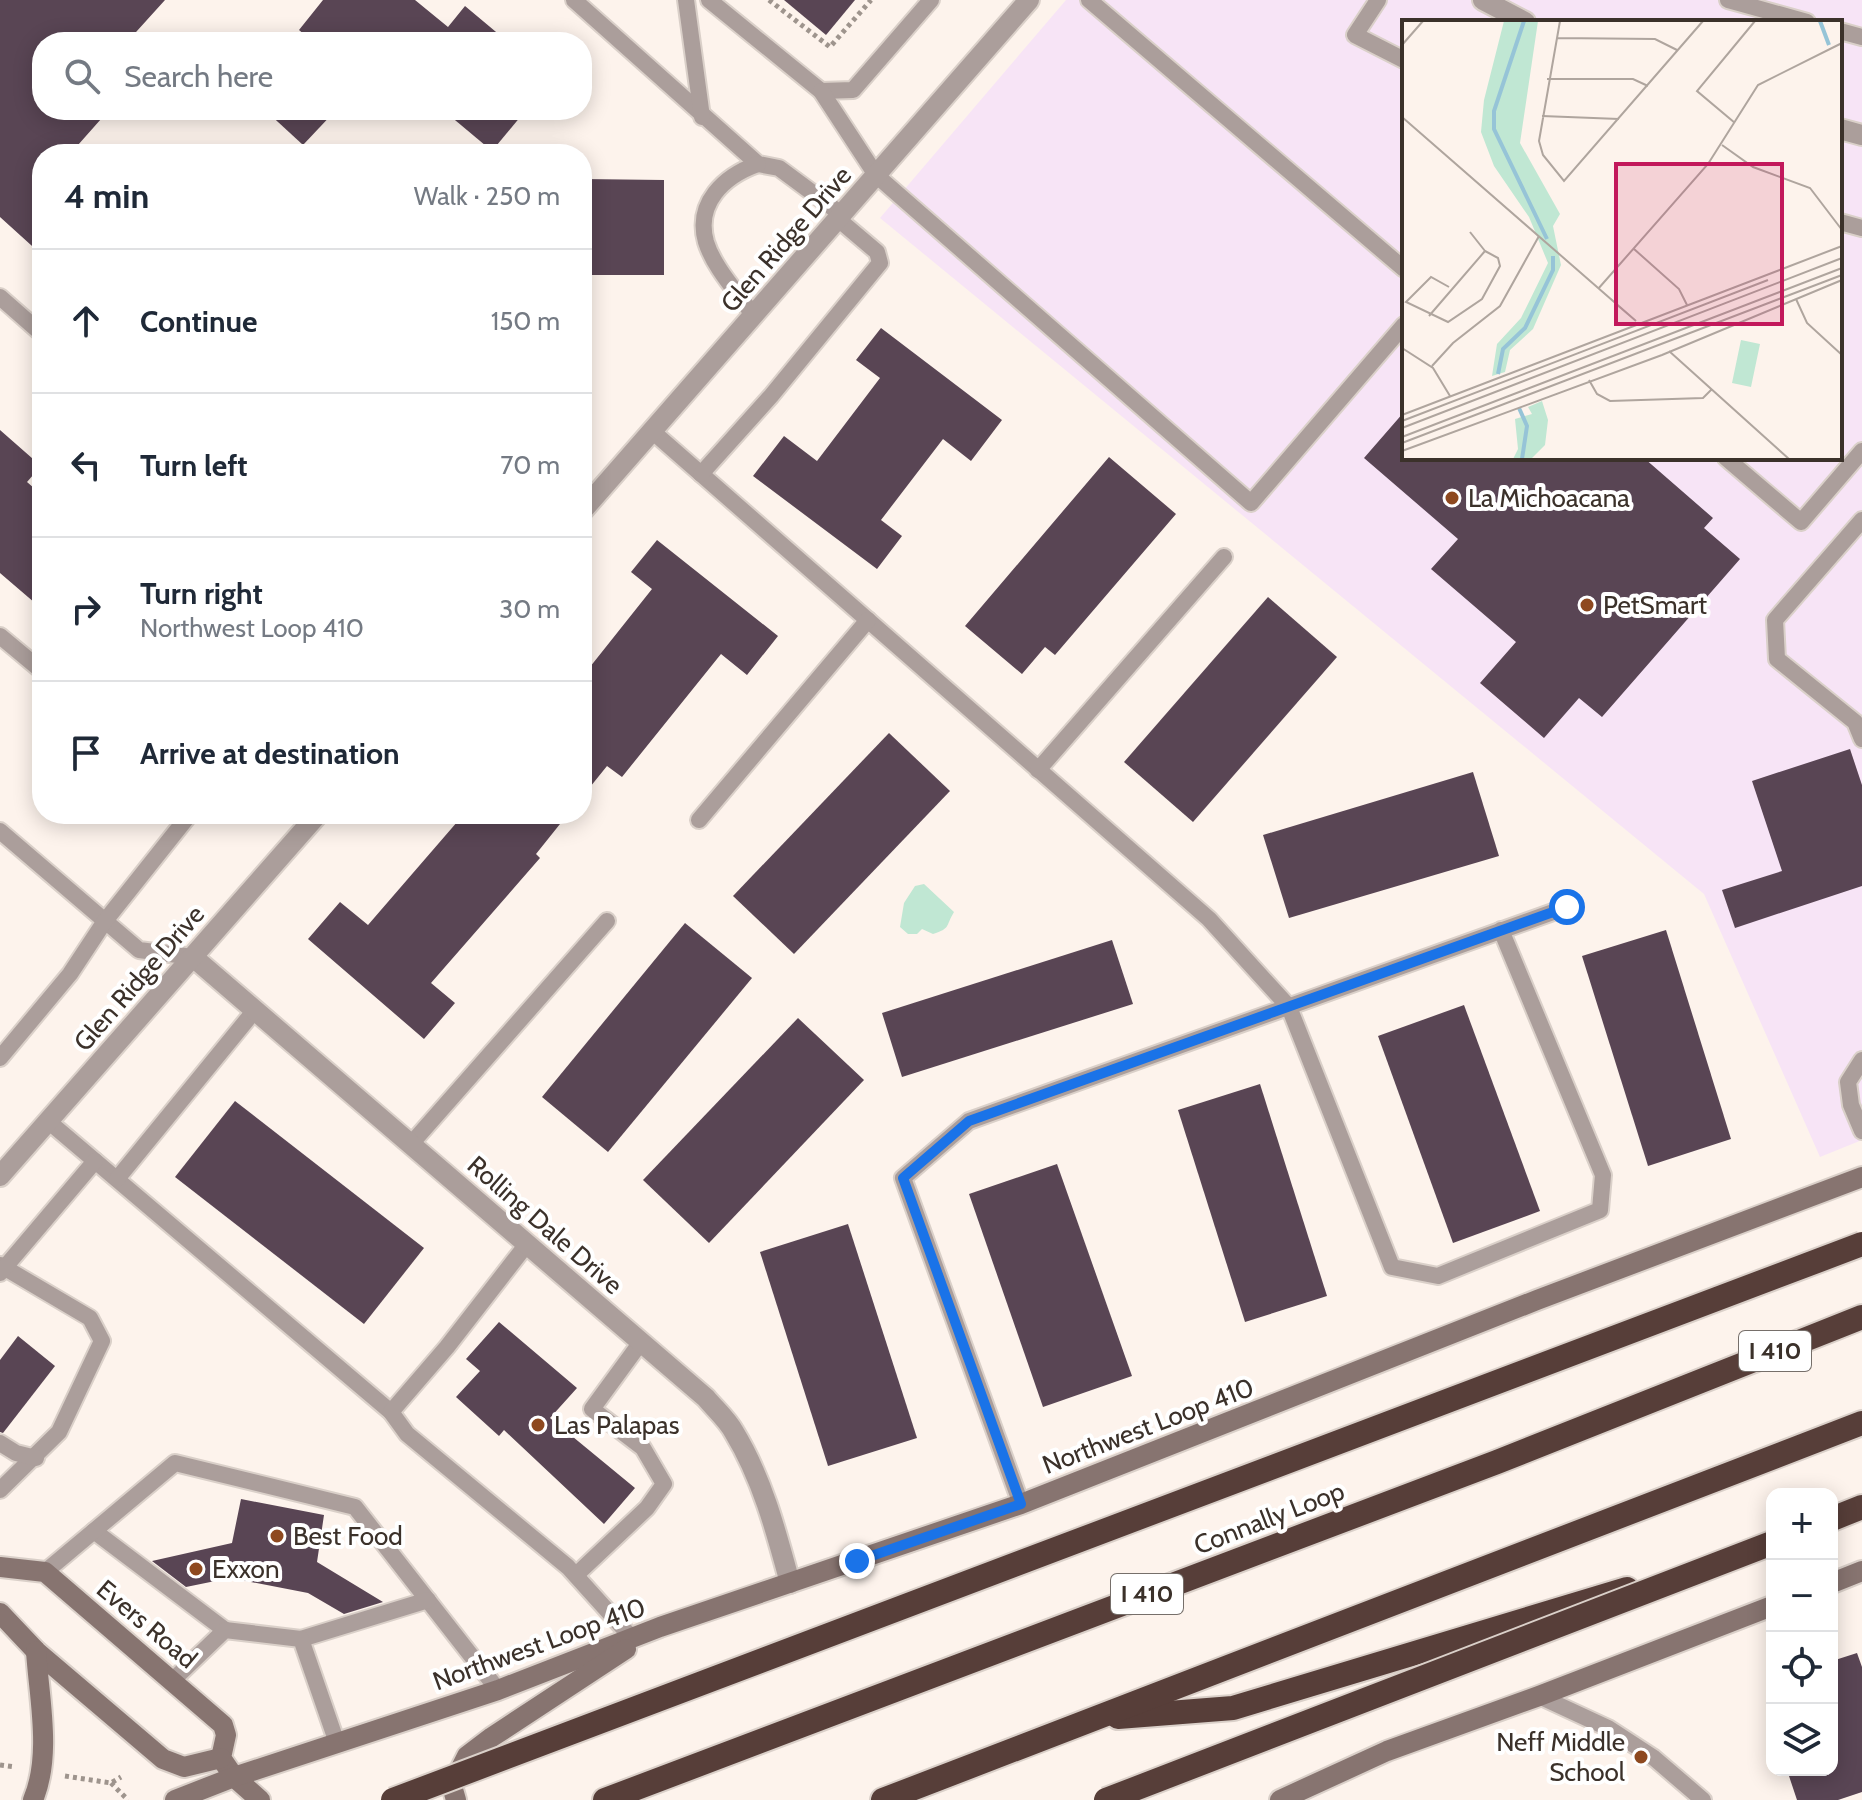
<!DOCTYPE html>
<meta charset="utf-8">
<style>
:root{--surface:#fff;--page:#f2f2f3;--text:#1f2937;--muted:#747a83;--line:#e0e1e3}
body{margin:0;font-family:Cabin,sans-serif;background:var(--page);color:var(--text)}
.controls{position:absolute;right:24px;bottom:24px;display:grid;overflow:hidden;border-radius:16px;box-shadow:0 4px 20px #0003}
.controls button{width:72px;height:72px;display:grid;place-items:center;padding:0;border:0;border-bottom:2px solid var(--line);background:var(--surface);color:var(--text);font:40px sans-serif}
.stop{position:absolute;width:24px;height:24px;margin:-18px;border:6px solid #1a73e8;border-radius:50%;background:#fff}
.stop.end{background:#1a73e8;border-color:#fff;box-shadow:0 2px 8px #0008}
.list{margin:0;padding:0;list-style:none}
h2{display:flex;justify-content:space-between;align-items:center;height:104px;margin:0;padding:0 32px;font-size:34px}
h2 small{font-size:26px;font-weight:400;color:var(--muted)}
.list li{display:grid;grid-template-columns:52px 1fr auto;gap:24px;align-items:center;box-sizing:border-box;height:144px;padding:0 32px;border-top:2px solid var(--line)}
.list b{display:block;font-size:30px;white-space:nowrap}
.list p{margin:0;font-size:26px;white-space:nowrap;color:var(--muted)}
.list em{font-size:26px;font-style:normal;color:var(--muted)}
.icon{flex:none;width:44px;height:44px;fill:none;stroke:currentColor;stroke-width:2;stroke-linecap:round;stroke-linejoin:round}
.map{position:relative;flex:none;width:1862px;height:1800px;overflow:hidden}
.search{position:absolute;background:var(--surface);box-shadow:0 4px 20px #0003;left:32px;top:32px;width:560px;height:88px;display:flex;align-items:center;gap:20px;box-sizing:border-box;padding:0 28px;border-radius:32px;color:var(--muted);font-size:30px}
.panel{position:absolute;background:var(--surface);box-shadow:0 4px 20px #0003;left:32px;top:144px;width:560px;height:680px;border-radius:32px}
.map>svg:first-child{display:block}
</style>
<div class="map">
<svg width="1862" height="1800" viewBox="0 0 1862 1800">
<rect width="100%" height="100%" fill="#fdf3ec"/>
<path fill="#f7e4f6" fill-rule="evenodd" d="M1066,0H1862V1140L1820,1157L1704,894L880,218ZM1404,22H1840V458H1404Z"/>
<path fill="#c0e7d3" d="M924,884L954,912C945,927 951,928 933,934L922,929L917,934H908L900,927L904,903L915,886Z"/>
<g fill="#594554">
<path d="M0,0H165L127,42H42V110H109L70,154H42V255L0,217Z"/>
<path d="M323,0H415L448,27L465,6L508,42H313L299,30Z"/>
<path d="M784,0H855L826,35Z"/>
<path d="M265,110H336L303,145Z"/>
<path d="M443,110H526L492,151Z"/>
<path d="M582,179L664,180V275H582Z"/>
<path d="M881,328L1002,420L971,461L943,439L881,520L902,536L877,569L753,476L784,436L817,461L880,378L856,360Z"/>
<path d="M1404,412V458H1644L1713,518L1704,528L1740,559L1602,717L1579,698L1544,738L1480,683L1516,642L1431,569L1458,539L1364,458Z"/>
<path d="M0,430L41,466L27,482L42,495V609L0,573Z"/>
<path d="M1109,457L1176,514L1055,655L1045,647L1022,674L965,626Z"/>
<path d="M657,540L778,636L747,675L721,654L622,777L607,766L582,797V677L652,589L631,572Z"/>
<path d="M1268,597L1337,657L1193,822L1124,762Z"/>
<path d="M889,733L950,791L794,954L733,896Z"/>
<path d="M1850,749L1862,785V886L1735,928L1722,890L1782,871L1752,781Z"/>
<path d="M1473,772L1499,856L1289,918L1263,835Z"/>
<path d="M464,814H568L536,854L540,858L431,983L455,1003L424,1039L308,939L340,902L368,925Z"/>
<path d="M685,923L752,978L608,1152L542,1097Z"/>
<path d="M1666,930L1731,1139L1648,1166L1582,956Z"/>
<path d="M1112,940L1133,1004L902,1077L882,1013Z"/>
<path d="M1464,1005L1540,1211L1453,1243L1378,1036Z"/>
<path d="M798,1018L864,1080L709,1243L643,1180Z"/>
<path d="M1260,1084L1327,1296L1245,1322L1178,1110Z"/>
<path d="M235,1101L424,1248L364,1324L175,1177Z"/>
<path d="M1057,1164L1132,1376L1043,1407L969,1194Z"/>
<path d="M848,1224L917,1438L828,1466L760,1252Z"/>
<path d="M499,1322L577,1388L550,1418L635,1488L604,1524L504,1430L499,1436L456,1397L480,1371L466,1359Z"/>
<path d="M18,1336L55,1366L3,1433L0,1432V1360Z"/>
<path d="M241,1499L324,1515L317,1562L383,1602L344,1614L308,1593L230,1578L186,1587L152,1561L232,1543Z"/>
<path d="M1857,1653L1862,1667V1792L1838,1800H1797L1787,1770H1832V1661Z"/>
</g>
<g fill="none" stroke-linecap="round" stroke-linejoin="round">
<g stroke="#dad0c9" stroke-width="20">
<g id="lane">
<path d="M574,0L758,164L779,168L841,214"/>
<path d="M686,0L702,117"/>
<path d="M709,0L821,91L853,90L931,0"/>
<path d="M1089,0L1404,269"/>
<path d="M1378,0L1355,35L1404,60"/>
<path d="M1728,0L1807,22"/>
<path d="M1840,31L1862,37"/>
<path d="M821,91L876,175L1251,503L1404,325"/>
<path d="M1840,222L1862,228"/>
<path d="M0,297L42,334"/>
<path d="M753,315C738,293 714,268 706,242C695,203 724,176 758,164"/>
<path d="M652,431L1209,919L1289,1007L1392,1267L1438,1276L1600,1210L1603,1175L1501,930"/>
<path d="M1726,458L1801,522L1862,451"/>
<path d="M701,474L771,396L880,263L877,252L838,219"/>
<path d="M1862,520L1775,620L1777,659L1855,722L1862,739"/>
<path d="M0,636L42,671"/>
<path d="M1038,770L1224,557"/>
<path d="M699,820L868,620"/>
<path d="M0,831L139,950L193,957"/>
<path d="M0,1058L70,974L105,921L190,814"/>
<path d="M1862,1060L1848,1082L1851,1105L1862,1131"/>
<path d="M48,1121L391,1412"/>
<path d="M411,1144L607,921"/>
<path d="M117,1179L255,1010"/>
<path d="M527,1244L447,1347L391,1412L407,1434L568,1567L632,1638"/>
<path d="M0,1265L90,1318L102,1341L59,1432L0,1490"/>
<path d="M0,1273L95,1161"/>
<path d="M0,1443L16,1453L36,1458"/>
<path d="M1021,1504L903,1178L969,1121L1567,907"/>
<path d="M94,1531L225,1630"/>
<path d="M45,1572L175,1463L355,1507L498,1690"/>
<path d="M576,1575L647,1508L664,1484L643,1448L592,1409L641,1342"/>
<path d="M301,1639L428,1600"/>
<path d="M173,1680L225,1630L301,1639L337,1743"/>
<path d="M1539,1696L1608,1728L1654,1758L1703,1800"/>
</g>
</g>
<g stroke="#dad0c9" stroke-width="24">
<g id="street">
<path d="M1483,0L1525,22"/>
<path d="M1840,129L1862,135"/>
<path d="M582,511L1029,0"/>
<path d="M193,957L706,1398C715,1409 727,1419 734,1432C762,1478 776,1531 790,1583"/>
<path d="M0,1176L318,814"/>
</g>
</g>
<g stroke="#dad0c9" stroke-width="24">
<g id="secondary">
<path d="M0,1567L45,1572L223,1725L226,1735L221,1758L234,1777L260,1800"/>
<path d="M1832,1583L1862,1571"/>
<path d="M0,1613L36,1651L163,1759L184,1767L221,1758"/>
<path d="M33,1800C52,1755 39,1698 36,1651"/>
<path d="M175,1800L234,1777L498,1690L660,1627L1021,1504L1537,1300L1862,1177"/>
<path d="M456,1800L452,1786L467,1756L492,1737L626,1649"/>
<path d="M1280,1800L1387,1751L1539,1696L1772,1606"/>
</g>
</g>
<g stroke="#dad0c9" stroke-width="28">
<g id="highway">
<path d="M1832,1519L1862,1507"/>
<path d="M1118,1717L1233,1708L1627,1589"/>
<path d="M605,1800L1497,1462L1862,1317"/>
<path d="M883,1800L1862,1423"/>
</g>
</g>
<g stroke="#9e948d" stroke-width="5" stroke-dasharray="4 4" stroke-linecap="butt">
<path d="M769,0L830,47L871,0"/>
<path d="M0,1765L15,1767"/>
<path d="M65,1776L111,1783L121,1777"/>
<path d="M111,1783L128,1800"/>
</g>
<use href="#lane" stroke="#ab9e9b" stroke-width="16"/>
<use href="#street" stroke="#ab9e9b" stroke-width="20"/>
<use href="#secondary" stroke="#877470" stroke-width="20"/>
<use href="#highway" stroke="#573e39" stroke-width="24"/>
<g stroke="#dad0c9" stroke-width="28" stroke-linecap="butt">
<g id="highway-bridge">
<path d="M393,1800L1862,1244"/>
<path d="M1106,1800L1772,1543"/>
</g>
</g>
<use href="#highway-bridge" stroke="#573e39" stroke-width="24"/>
</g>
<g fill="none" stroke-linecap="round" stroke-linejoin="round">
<path stroke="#1a73e8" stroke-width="10" d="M857,1561L1021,1504L903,1178L969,1121L1567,907"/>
</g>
<g fill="#8e491f" stroke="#fff" stroke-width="3">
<circle cx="1452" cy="498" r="8"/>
<circle cx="1587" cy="605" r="8"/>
<circle cx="538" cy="1425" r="8"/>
<circle cx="277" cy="1536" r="8"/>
<circle cx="196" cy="1569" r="8"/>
<circle cx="1641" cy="1757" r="8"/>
</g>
<g text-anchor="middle" stroke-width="8" stroke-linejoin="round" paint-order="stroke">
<g fill="#fff" stroke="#766f6a" stroke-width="2">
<rect x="1739" y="1331" width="72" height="40" rx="6"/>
<rect x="1111" y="1574" width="72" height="40" rx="6"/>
</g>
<g font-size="24" font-weight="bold" fill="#3b312a">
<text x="1775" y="1359">I 410</text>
<text x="1147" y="1602">I 410</text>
</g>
<g font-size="26" fill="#3b312a" stroke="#fff">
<text transform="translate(786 239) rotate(-49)" y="9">Glen Ridge Drive</text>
<text transform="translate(139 978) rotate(-49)" y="9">Glen Ridge Drive</text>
<text transform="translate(545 1225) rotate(41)" y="9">Rolling Dale Drive</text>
<text transform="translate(1148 1426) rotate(-21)" y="9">Northwest Loop 410</text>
<text transform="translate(1269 1518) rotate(-21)" y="9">Connally Loop</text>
<text transform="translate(147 1624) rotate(40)" y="9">Evers Road</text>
<text transform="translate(539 1644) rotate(-20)" y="9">Northwest Loop 410</text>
</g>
<g font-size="26" fill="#3b312a" stroke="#fff" text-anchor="start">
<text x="1468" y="507">La Michoacana</text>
<text x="1603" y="614">PetSmart</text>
<text x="554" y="1434">Las Palapas</text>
<text x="293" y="1545">Best Food</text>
<text x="212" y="1578">Exxon</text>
<text x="1625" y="1751" text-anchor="end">Neff Middle<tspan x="1625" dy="30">School</tspan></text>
</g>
</g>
<g transform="translate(1402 20)">
<rect width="440" height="440" fill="#fdf3ec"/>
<path d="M102,1H136L118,123L158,194L151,206L159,245L131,309L108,330L103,352L90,356L95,324L119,298L146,243L127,197L92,146L79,112L82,80ZM339,320L358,324L349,367L330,363ZM140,381L146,400L143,425L129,439H111L116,429L113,399L130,394L126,387Z" fill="#c0e7d3"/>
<path fill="none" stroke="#96c4d7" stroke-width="4" d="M122,1L92,91V109L145,219M418,1L427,25M96,354L101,329L123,308L151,250V236M117,388L125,406L120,439"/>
<path fill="none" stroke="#afa59e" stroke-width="2" d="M158,1L137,121L141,135L162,161L301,1M155,18L253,19L275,30M0,25L21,1M145,59H231L246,66M140,96L217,99M0,97L234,301M333,103L295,71L353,1M320,125L351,147L408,168L440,210M68,212L83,231M232,229L277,269L285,285M47,267L29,257L4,282L46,302L80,279L98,246L96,238L83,231M196,269L306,144L356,65L440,23M394,279L405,303L440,335M213,283L234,301M27,296L83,231M0,328L31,348L48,376M267,331L387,439M30,346L51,323L98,286L137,216M187,360L195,374L208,381L301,378L309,370M0,395L440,226M0,401L366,260M0,408L440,238M0,417L440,248M0,423L440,255M0,431L260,335L440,260"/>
<path fill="#c2185b" fill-opacity="0.15" stroke="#c2185b" stroke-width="4" d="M214,144H380V304H214Z"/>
<rect width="440" height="440" fill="none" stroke="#3b312a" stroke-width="4"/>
</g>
</svg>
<div class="controls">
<button>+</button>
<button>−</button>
<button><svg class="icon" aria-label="locate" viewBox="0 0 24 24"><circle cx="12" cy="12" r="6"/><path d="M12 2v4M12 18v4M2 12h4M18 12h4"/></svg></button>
<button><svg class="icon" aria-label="layers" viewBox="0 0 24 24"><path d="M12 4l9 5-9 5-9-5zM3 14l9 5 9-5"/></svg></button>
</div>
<div class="stop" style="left:1567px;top:907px"></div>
<div class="stop end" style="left:857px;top:1561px"></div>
<div class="search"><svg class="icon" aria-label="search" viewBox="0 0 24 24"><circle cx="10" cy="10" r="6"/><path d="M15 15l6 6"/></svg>Search here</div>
<section class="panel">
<h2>4 min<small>Walk · 250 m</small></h2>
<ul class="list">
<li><svg class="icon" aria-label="ahead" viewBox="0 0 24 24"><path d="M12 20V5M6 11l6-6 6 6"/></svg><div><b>Continue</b></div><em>150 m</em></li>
<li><svg class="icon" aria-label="left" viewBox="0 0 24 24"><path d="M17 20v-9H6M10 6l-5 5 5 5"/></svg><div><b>Turn left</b></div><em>70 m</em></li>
<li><svg class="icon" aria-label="right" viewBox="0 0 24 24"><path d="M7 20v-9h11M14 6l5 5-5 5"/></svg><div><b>Turn right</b><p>Northwest Loop 410</p></div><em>30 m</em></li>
<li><svg class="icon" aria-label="arrive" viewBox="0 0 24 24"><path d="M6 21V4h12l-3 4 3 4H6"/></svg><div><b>Arrive at destination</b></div></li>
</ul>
</section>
</div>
